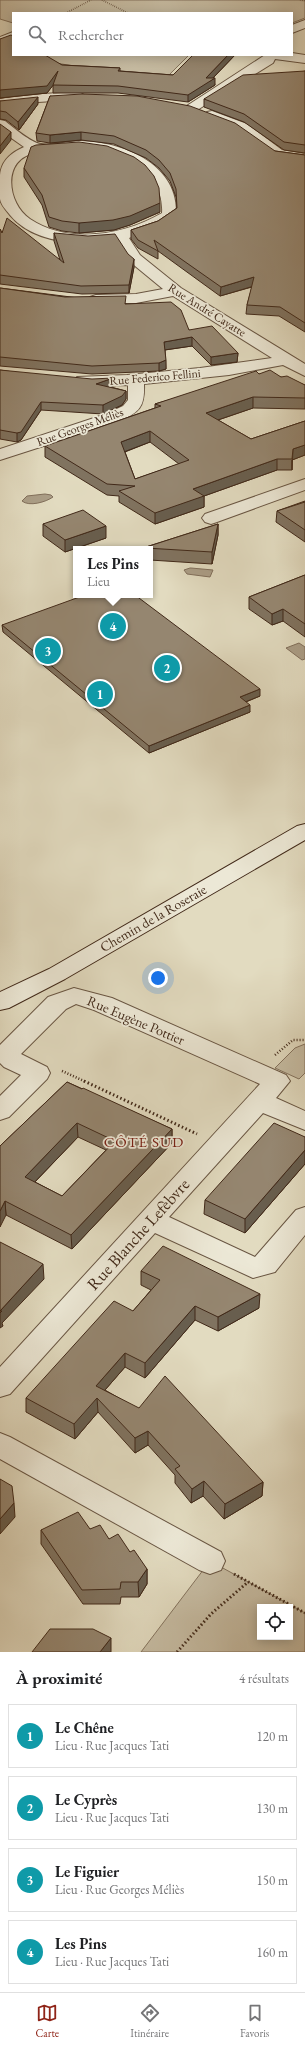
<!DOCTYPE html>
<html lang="fr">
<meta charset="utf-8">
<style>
:root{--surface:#fff;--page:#f6f6f6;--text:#202124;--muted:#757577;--line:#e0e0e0;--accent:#8f2418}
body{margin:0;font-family:"EB Garamond",serif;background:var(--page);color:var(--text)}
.controls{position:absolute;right:12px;bottom:12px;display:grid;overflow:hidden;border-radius:0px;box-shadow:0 2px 10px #0003}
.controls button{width:36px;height:36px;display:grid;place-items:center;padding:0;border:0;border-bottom:1px solid var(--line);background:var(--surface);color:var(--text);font:20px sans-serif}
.you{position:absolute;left:158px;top:978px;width:14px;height:14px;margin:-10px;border:3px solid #fff;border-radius:50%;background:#1a73e8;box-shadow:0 0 0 6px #1a73e833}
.badge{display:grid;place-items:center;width:26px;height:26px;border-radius:50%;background:var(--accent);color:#fff;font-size:13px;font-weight:700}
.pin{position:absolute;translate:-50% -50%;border:2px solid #fff;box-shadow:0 1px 4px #0006}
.popup{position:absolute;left:73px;top:546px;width:80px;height:52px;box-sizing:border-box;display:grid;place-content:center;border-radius:0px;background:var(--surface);filter:drop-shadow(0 1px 3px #0005);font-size:13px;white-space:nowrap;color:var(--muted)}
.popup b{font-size:15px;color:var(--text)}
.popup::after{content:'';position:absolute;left:50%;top:100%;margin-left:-8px;border:8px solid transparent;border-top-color:var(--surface)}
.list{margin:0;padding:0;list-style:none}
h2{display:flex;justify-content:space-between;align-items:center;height:52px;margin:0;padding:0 16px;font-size:17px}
h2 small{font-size:13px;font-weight:400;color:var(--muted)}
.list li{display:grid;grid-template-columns:26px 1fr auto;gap:12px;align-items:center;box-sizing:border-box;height:64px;margin:0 8px 8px;padding:0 8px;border:1px solid var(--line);border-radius:0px}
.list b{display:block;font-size:15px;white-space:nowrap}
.list p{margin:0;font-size:13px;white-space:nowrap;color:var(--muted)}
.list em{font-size:13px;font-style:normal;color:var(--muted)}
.icon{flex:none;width:22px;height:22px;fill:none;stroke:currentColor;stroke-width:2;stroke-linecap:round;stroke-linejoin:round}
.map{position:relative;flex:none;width:305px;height:1652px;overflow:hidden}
.search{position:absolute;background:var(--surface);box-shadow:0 2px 10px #0003;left:12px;right:12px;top:12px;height:44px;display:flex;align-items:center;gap:10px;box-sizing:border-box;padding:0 14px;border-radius:0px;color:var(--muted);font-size:15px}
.sheet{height:340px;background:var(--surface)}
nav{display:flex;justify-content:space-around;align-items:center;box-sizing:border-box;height:56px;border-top:1px solid var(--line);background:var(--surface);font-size:11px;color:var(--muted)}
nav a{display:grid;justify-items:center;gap:2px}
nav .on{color:var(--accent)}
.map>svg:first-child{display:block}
</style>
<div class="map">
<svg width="305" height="1652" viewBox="0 0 305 1652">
<rect width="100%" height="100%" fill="#e2dbc0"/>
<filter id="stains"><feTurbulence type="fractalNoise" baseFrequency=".005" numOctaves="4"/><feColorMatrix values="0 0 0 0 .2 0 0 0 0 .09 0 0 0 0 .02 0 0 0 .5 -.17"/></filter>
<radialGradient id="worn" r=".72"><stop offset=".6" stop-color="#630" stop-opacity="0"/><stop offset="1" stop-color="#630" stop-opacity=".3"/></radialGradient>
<g fill="#c7bda4" stroke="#84735e" fill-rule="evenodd">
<path d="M0,0H305V18L292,23V13H13V23L0,19Z"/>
<path d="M42,55H189L163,81L56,63Z"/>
<path d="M305,1044V1073L299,1079L275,1068L295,1048Z"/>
<path d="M210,1561L305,1613V1652H141ZM260,1607H290V1637H260Z"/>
</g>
<g fill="#ab9e87" stroke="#816f5b">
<path d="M45,494L51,495L53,497C46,502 29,507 22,501L27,496Z"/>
<path d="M190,568H191L213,570L210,577L187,574L184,570Z"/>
<path d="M299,643L305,647V659L302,660L286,648Z"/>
</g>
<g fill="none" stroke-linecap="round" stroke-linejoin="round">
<g stroke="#695643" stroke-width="2">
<g id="street">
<path d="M305,20V28L292,33V25Z"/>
<path d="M13,32V40L0,45V37Z"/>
<path d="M292,53L305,55V63L275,59L273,63L194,112H184L182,109L265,55H292Z"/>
<path d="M79,92L86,96L84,99L23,103L0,107V99L23,95Z"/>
<path d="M212,111L247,124L282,150L305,154V162L273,157L237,130L207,118L205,115L207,112Z"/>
<path d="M0,120L5,121C13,127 31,143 41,144C53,146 68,141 81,141C123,142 179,164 176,215L158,228L129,238L140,255L181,288L305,364V376L283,365L229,375L144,384C145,408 139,412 118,422L0,460V449L106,414L123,406L128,400V385L83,386L77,385L75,381L77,377L127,375L200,368L272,358L173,296L136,303H90L88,300L90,297L96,295L136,294L163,289L129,261L116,241C81,245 34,244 10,215C6,210 1,205 0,199C0,193 0,185 0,178C0,162 10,153 24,147L0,130ZM79,150C115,151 165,168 162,213C124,235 69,245 30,219C7,204 1,158 36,153C50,150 65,150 79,150Z"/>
<path d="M305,479V490L217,522L211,524L205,522L202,518L205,514Z"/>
<path d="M74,988L112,998L286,1075L290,1081L276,1098L305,1111V1130L263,1113L169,1217L255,1257L296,1210L305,1207V1235L275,1272L253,1278L155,1233L10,1394L0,1397V1367L260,1084L94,1010L76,1004L66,1009L21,1054L47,1067L50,1073L47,1079L9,1117L0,1120V1096L21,1075L4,1067L0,1063V1045L48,997Z"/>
<path d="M0,1433L10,1437L221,1552L225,1561L221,1570L210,1574L199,1570L0,1459Z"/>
</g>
</g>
<g stroke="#412919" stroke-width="2">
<path id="secondary" d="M305,824V840L65,979L9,1008L0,1010V992L49,969L297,826Z"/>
</g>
<g stroke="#412919" stroke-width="1.5" stroke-dasharray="0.5 1.5" stroke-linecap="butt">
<path d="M102,0L128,13"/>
<path d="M300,0L305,1"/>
<path d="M66,13L91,0"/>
</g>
<g stroke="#412919" stroke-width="2.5" stroke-dasharray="1 2" stroke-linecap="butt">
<path d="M275,1055L293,1040H305"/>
<path d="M62,1071L86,1082"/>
</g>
<g stroke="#412919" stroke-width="3" stroke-dasharray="1.5 2.5" stroke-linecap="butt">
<path d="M84,1081L197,1134"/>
<path d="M234,1574L305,1613"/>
<path d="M177,1652L211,1614L248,1582"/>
</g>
<use href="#street" fill="#ece8d6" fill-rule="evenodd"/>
<use href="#secondary" fill="#ece8d6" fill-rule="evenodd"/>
</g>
<g fill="#807360" stroke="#412919" fill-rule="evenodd">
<path d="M0,39L62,65L120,68V71L173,75L193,55H235L213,78L215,85L188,102L118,93H53V85L47,93L0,98Z"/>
<path d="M305,71V153L284,150L244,122L204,107V99Z"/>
<path d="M50,96L275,151L305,155V332L279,316L246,314L247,305L252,287L220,296L158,251V259L138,248L131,239V230L158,221L177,208L176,197L170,181L159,168L146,158L114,144L81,140L50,143L37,141L36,133Z"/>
<path d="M0,101L38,104L19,130L6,120L0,119Z"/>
<path d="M24,168L160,212L130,225L114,230L79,233L62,231L49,227L42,205L24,177Z"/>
<path d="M0,229L2,233L60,260L54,241V233L134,267L129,293L82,294L0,284Z"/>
<path d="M0,288L126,304L189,330L238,353L237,362L211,365L192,346L165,350L166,369L159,371L92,374L0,366Z"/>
<path d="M0,370L113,387H111L126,391V399L122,405L103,414L41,410L21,440L17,442L0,439Z"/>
<path d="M259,374L281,377L305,385V409L253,408L218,420L251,439L305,421V455L292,460V470H277L204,496V507L155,524L119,502V496L107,495L45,457V446L155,408V404ZM150,442L179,464L135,479L125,452Z"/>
<path d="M305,501V542L276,522L277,511Z"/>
<path d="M43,524L106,538L65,552L43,536Z"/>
<path d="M218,524V535L212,564L150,560V549H146V547Z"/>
<path d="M305,575V637L283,621L272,625L249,609V597Z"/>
<path d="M2,625L260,696L246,702L250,712L149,753L3,632Z"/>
<path d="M67,1082L172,1129V1143L72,1249L6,1215L0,1146ZM78,1137L106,1150L62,1196L35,1182Z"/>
<path d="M305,1137V1164L245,1233L204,1214L205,1200Z"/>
<path d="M141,1271L259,1308L218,1331L195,1320L145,1378L125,1367L105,1390L263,1482L262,1496L224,1519L203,1496L191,1503L175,1483V1475L148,1445L135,1453L98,1412L75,1439L26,1412V1398L133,1311L151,1290L141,1285Z"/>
<path d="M90,1529L109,1539L130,1552L147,1569V1584L139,1597H121L120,1604H83L41,1544V1530Z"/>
</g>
<g fill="#685e4e" stroke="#412919">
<path d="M228,55H235L210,81L215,78V85L188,102V95L206,78Z"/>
<path d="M58,71V79L47,93L0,98V90Z"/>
<path d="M38,97V104L19,130L18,122Z"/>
<path d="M11,132V140L0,154V146Z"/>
<path d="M81,132V140L50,143V135Z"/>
<path d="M160,203V212L130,225L114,230L79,233V223Z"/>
<path d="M134,259V267L129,293V285Z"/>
<path d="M254,277V286L220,296L221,287Z"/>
<path d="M192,337V346L164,350V342Z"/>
<path d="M238,353L237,362L211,365V357Z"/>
<path d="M166,360V369L159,371V363Z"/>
<path d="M113,378V387L96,393V384Z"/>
<path d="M126,391V399L122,405L103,414V405Z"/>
<path d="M253,397V408L206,424V413Z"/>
<path d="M41,402V410L21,440L17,442V433Z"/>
<path d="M150,431V442L121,453V442Z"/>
<path d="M305,445V455L292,460V470L293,449Z"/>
<path d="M277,459V470L204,496V507L155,524V513L193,489Z"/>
<path d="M218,524V535L212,564V552Z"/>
<path d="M106,526V538L65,552V540Z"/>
<path d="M283,609V621L272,625V614Z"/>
<path d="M260,689V696L240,704V697Z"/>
<path d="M250,705V712L149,753V746Z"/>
<path d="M77,1123L78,1137L26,1191L25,1177Z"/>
<path d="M172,1129V1143L72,1249L71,1235Z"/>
<path d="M305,1150V1164L245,1233V1219Z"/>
<path d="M5,1201L6,1215L0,1227V1211Z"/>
<path d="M43,1264L44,1279L2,1323L3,1326L0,1328V1311Z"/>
<path d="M260,1294L259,1308L218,1331V1317Z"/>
<path d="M195,1306V1320L145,1378V1363Z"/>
<path d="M125,1353V1367L98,1398H97L98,1412L75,1439L74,1424L96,1386Z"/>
<path d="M148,1431V1445L135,1453V1438Z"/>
<path d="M204,1481L203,1496L191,1503L192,1489Z"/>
<path d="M263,1482L262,1496L224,1519L225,1504Z"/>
<path d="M14,1503L15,1517L0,1534V1519Z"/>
<path d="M147,1569V1584L139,1597L138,1582Z"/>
<path d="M111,1638V1652H100Z"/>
</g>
<g fill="#958670" stroke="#412919" fill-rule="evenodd">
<path d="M11,35L13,36V55H45L62,65L120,68L118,71L173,75L193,55H228L206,78H215L188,95L118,86L53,85L58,71L47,86L0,90V39Z"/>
<path d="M305,71V145L284,142L244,114L204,99L243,75Z"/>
<path d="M82,94L137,96L190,106L235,123L275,151L305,155V323L280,307L247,305L254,277L221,287L154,240L158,251L138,240L131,230L158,221L177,208L176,189L170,173L159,160L146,150L114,136L81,132L50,135L36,133L50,96Z"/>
<path d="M38,97L18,122L6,112L0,111V101Z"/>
<path d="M0,124L11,132L0,146Z"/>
<path d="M79,142L107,146L134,157L145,165L154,176L159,188L160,203L130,216L113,220L79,223L62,221L49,217L42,195L24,168L31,147L36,145Z"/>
<path d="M7,218L64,263L54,233L88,236L115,234L128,254L134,259L129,285L81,286L0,275V229L2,233Z"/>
<path d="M0,288L65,297L126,296L125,304L171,302L181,310L189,330L212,326L238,353L211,357L192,337L164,342L166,360L159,363L92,366L0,357Z"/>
<path d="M0,370L92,379L113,378L96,384L126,391L122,396L103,405L41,402L21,432L17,433L0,430Z"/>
<path d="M270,370L281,377L287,376L305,385V398L253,397L206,413L251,439L305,421V445L293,449L292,459H277L193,489L204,496L155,513L119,491L135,486L107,484L45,446L161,406L155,404L256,371L259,374ZM150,431L189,460L135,479L121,442Z"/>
<path d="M305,502V530L277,511Z"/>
<path d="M83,510L106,526L65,540L43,524Z"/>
<path d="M218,524L212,552L146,548V547Z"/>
<path d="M305,575V624L283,609L272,614L249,597Z"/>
<path d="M85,595H107L109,596L113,595H135L260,689L240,697L250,705L149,746L2,625Z"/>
<path d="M67,1082L82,1089L83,1088L172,1129L71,1235L5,1201L0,1211V1146ZM77,1123L115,1141L62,1196L25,1177Z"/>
<path d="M274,1123L305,1137V1150L245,1219L205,1200Z"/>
<path d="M0,1242L43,1264L0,1311H2L0,1313Z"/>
<path d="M163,1246L260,1294L218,1317L195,1306L145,1363L125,1353L96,1386L139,1408L165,1376L263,1482L225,1504L204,1481L192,1489L175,1469L180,1466L148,1431L135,1438L97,1398L74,1424L26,1398L114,1301L133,1311L160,1280L141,1271Z"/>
<path d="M0,1479L12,1486L14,1503L0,1519Z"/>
<path d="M78,1512L90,1529L100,1525L109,1539L118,1534L130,1552L134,1550L147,1569L138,1582H121L120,1589L82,1590L41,1530Z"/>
<path d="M50,1629H93L111,1638L100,1652H32Z"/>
</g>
<g text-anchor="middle" stroke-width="3.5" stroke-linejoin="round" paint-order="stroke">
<g font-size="12" fill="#412919" stroke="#ece8d6">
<text transform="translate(207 310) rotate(32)" y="4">Rue André Cayatte</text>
<text transform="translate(155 377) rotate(-5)" y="4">Rue Federico Fellini</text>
<text transform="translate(80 427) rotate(-20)" y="4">Rue Georges Méliès</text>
</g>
<g font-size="14" fill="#412919" stroke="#ece8d6">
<text transform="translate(153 918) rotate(-30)" y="5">Chemin de la Roseraie</text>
<text transform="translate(136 1020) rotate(23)" y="5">Rue Eugène Pottier</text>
</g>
<g font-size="15" letter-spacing="1" fill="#7a1f14" stroke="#ece8d6">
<text x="144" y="1147">CÔTÉ SUD</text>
</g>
<g font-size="17" fill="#412919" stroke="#ece8d6">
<text transform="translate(138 1234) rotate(-48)" y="6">Rue Blanche Lefèbvre</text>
</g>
</g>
<rect width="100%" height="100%" filter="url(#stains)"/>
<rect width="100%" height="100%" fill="url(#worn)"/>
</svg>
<div class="controls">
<button><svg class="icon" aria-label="locate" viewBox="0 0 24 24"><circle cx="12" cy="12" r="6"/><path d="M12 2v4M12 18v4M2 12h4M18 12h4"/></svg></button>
</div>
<div class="you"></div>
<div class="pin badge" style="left:100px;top:694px;background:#0f9aa8">1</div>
<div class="pin badge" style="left:167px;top:668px;background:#0f9aa8">2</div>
<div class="pin badge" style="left:48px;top:651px;background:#0f9aa8">3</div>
<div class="pin badge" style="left:113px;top:626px;background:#0f9aa8">4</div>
<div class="popup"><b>Les Pins</b>Lieu</div>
<div class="search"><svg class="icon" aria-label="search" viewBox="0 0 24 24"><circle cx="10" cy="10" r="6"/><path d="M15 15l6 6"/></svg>Rechercher</div>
</div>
<section class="sheet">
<h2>À proximité<small>4 résultats</small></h2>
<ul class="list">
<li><span class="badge" style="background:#0f9aa8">1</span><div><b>Le Chêne</b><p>Lieu · Rue Jacques Tati</p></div><em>120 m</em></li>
<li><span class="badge" style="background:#0f9aa8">2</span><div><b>Le Cyprès</b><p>Lieu · Rue Jacques Tati</p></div><em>130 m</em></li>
<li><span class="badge" style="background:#0f9aa8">3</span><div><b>Le Figuier</b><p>Lieu · Rue Georges Méliès</p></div><em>150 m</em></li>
<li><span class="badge" style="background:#0f9aa8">4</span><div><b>Les Pins</b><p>Lieu · Rue Jacques Tati</p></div><em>160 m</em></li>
</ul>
</section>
<nav>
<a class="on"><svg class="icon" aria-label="map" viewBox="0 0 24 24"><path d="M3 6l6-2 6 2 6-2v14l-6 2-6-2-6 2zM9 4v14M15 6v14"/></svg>Carte</a>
<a><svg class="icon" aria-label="directions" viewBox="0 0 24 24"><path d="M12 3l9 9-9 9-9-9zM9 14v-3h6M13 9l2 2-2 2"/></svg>Itinéraire</a>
<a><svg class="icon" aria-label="saved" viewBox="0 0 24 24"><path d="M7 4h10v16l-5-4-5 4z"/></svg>Favoris</a>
</nav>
